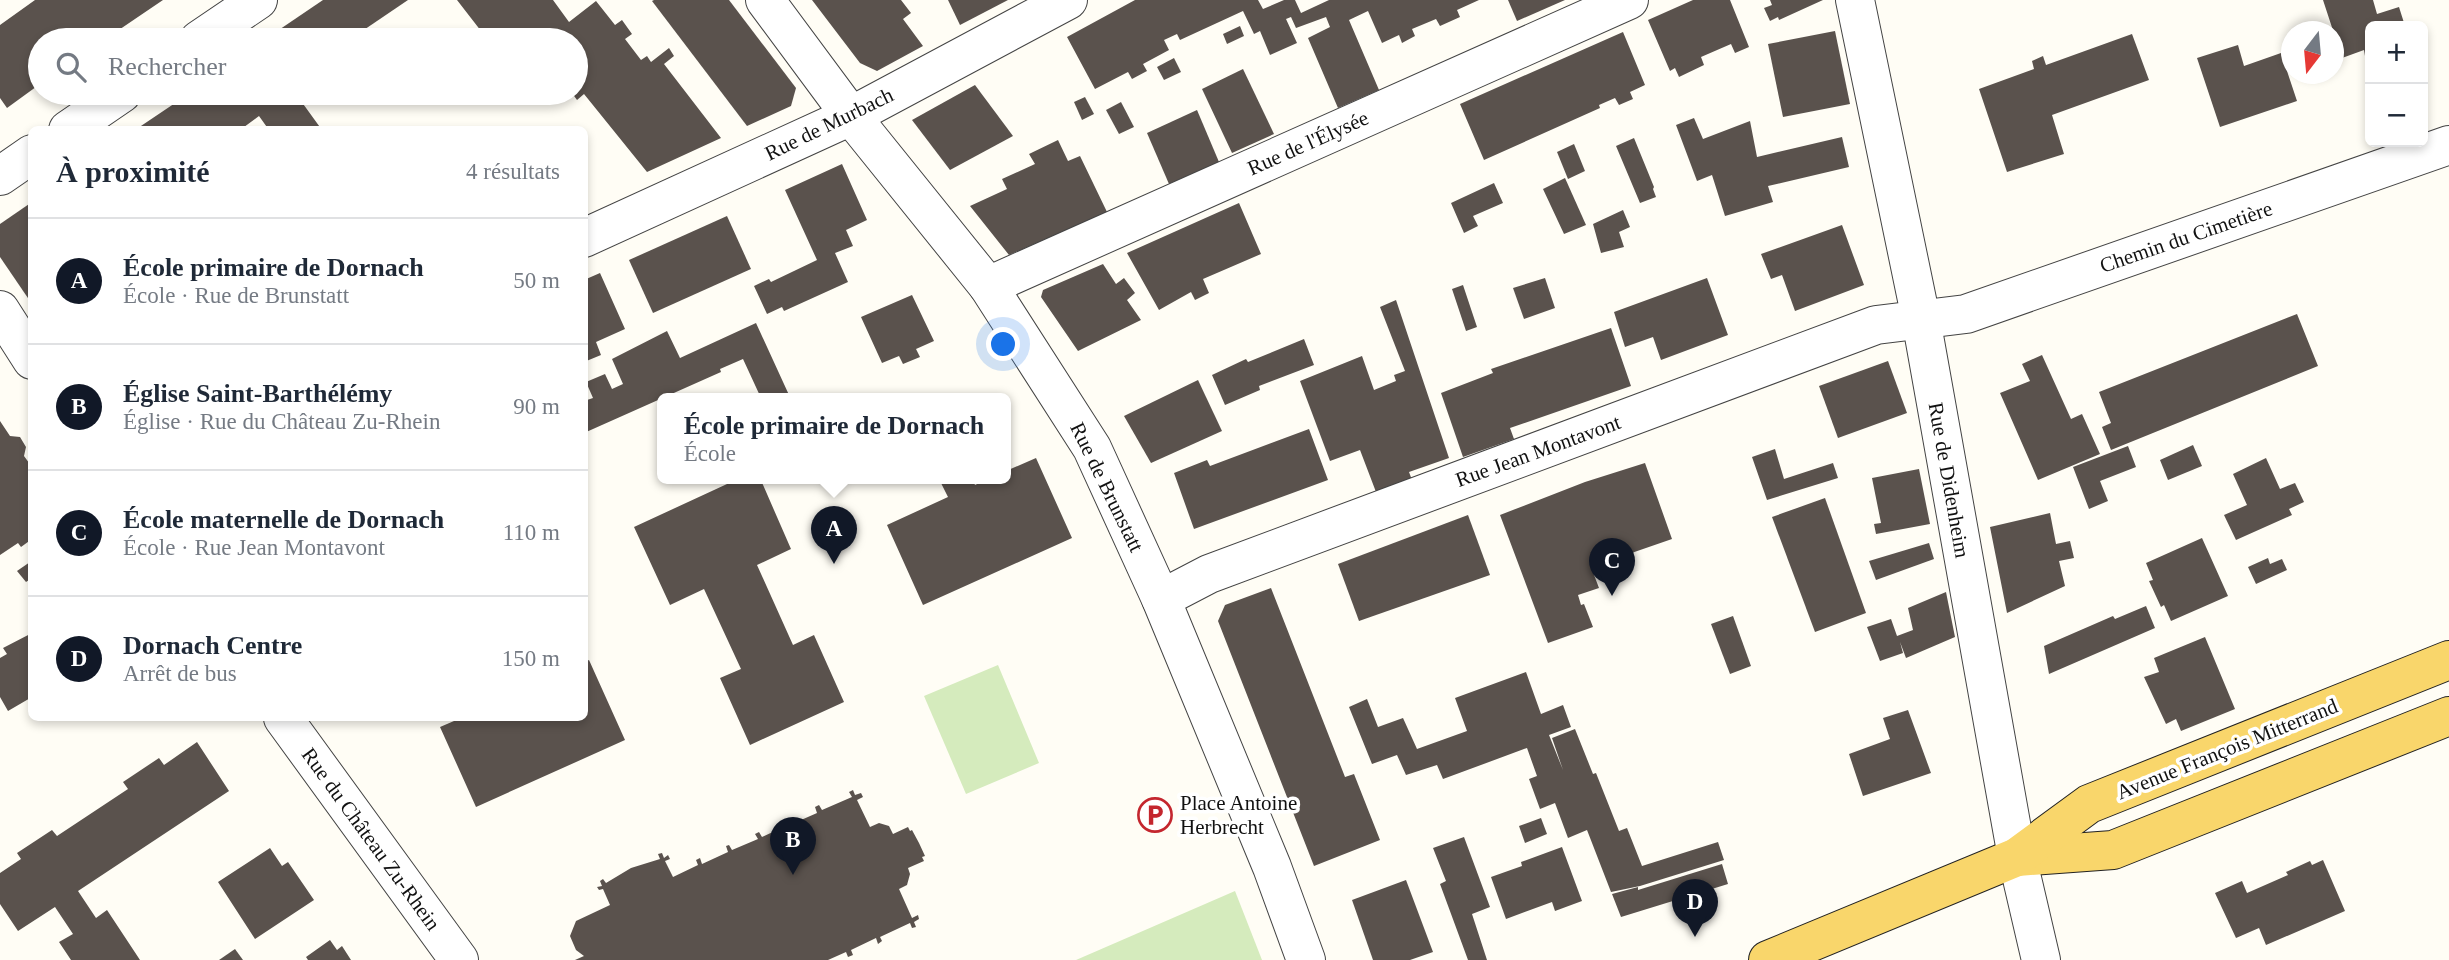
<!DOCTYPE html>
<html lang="fr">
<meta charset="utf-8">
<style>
:root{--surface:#fff;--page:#f6f6f7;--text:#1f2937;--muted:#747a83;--line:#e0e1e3;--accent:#111827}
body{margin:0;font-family:"Times New Roman",serif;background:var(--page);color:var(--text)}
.controls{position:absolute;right:21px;top:21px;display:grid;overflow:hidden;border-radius:10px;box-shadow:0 4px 10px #0003}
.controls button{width:63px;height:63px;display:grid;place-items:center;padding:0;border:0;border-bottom:2px solid var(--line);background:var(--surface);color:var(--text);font:35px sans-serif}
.compass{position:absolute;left:2281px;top:21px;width:63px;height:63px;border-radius:50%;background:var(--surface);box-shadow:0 4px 10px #0003;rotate:196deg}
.you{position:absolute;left:1004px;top:345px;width:24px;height:24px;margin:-18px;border:5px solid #fff;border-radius:50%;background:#1a73e8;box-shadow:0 0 0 10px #1a73e833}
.badge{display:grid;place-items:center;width:46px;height:46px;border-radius:50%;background:var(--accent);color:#fff;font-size:23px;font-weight:700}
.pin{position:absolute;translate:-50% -58px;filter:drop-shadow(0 2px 4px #0008)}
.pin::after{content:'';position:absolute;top:37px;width:24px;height:21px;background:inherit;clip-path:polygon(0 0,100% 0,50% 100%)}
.popup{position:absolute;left:657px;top:393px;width:354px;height:91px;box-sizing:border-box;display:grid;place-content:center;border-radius:10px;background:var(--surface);filter:drop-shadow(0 2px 5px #0005);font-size:23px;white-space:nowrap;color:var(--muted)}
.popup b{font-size:26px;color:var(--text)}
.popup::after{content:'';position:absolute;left:50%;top:100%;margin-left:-14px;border:14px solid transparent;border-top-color:var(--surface)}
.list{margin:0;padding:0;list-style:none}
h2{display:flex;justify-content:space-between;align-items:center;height:91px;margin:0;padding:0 28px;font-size:30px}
h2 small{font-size:23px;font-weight:400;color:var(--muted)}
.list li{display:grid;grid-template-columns:46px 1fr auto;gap:21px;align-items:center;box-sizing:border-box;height:126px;padding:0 28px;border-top:2px solid var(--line)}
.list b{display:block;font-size:26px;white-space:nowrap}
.list p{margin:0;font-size:23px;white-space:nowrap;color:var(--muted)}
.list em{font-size:23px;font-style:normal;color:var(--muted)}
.icon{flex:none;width:38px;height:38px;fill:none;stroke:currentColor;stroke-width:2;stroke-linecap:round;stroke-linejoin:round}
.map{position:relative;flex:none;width:2449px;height:960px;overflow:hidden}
.search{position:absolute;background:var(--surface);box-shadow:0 4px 10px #0003;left:28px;top:28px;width:560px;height:77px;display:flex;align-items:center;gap:18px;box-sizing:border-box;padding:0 24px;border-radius:38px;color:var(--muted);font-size:26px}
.panel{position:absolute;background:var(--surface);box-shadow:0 4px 10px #0003;left:28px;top:126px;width:560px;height:595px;border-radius:10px}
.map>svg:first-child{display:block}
</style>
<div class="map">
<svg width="2449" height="960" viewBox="0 0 2449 960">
<rect width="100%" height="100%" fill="#fffdf5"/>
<g fill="#d5ebbd">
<path d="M998,665L1039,763L966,794L924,696Z"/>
<path d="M1235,891L1262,960H1076Z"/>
</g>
<g fill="#5a524d">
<path d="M35,0H163L104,40H40V84L7,108L0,98V25Z"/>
<path d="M323,0H408L349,40H264Z"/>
<path d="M457,0H553L569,22L596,1L615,25L622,20L632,34L625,39L641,60L647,56L651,62L669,48L674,56L664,64L721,138L647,172L584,94L577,100L572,93H576V40H488Z"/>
<path d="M654,0H729L796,88L791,106L747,126L652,1Z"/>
<path d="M812,0H901L911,13L903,19L923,46L877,71L860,63Z"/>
<path d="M948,0H1008L960,25Z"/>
<path d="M1135,0H1258L1263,9L1284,0H1295L1301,13L1329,0H1479L1457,10L1460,17L1440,26L1436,19L1412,29L1415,36L1402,43L1399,35L1382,43L1368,11L1349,20L1379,90L1338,108L1308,38L1330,27L1326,17L1296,28L1291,17L1286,19L1297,43L1270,55L1260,31L1254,34L1243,11L1180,40L1177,34L1164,40L1169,50L1143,64L1147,71L1132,79L1128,72L1095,89L1067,37Z"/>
<path d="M1508,0H1565L1517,21Z"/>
<path d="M1693,0H1730L1749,47L1735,53L1731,44L1701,57L1704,65L1679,77L1675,68L1670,71L1648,20Z"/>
<path d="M1770,0H1823L1779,20L1778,17L1770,21L1764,8L1772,5Z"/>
<path d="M2323,0H2373L2377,14L2399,7L2405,26H2370V55L2365,56L2364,50L2342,58Z"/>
<path d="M1240,26L1244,36L1227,44L1223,34Z"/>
<path d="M1835,31L1850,104L1783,117L1768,44Z"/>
<path d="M1623,32L1645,85L1630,92L1633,99L1619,105L1615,98L1599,105L1600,108L1484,160L1460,104Z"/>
<path d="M2132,34L2149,80L2052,115L2064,154L2007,172L1979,89L2034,69L2032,61L2043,56L2046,65Z"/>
<path d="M2238,45L2244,66L2281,53L2297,101L2220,127L2197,58Z"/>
<path d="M1174,58L1181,72L1164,80L1157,67Z"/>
<path d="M1243,69L1274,134L1232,153L1202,89Z"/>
<path d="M975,85L1013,136L950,170L912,120Z"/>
<path d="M190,93H313L301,101L322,130H269L259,116L240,130H135Z"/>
<path d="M1085,97L1094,114L1082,120L1074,102Z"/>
<path d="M1121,102L1134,127L1119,134L1106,110Z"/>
<path d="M1197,110L1219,162L1169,184L1147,133Z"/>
<path d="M1694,118L1703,139L1750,121L1757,157L1842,137L1849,167L1768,186L1773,202L1725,216L1712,175L1697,181L1676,125Z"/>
<path d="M1634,138L1654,187L1653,189L1656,197L1640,203L1616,146Z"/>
<path d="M1058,140L1068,161L1080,156L1107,212L1009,255L970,206L1007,189L1002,179L1035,164L1029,154Z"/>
<path d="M1574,144L1585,171L1568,179L1557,152Z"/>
<path d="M842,164L867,220L846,230L853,246L835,253L848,282L784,311L782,307L767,314L754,286L769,279L771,282L817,260L785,190Z"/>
<path d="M1565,178L1586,225L1564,234L1543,189Z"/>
<path d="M1494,183L1503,203L1473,216L1478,226L1464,233L1451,203Z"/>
<path d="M32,202V304L0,257V224Z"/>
<path d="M1239,203L1261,254L1203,279L1209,293L1195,300L1191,292L1159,310L1127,253Z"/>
<path d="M1623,210L1630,227L1619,232L1624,247L1601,253L1593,224Z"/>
<path d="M727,216L751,269L653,313L629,260Z"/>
<path d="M1842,225L1864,285L1795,311L1782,275L1771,279L1761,254Z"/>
<path d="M1103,264L1116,284L1124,278L1135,293L1127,300L1141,320L1078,351L1041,297L1043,290Z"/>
<path d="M600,273L625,329L596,342L601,355L584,362V280Z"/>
<path d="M1545,278L1555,308L1524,319L1513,288Z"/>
<path d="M1707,278L1728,335L1661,360L1653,337L1625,347L1614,312Z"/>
<path d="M1463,285L1477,327L1466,331L1452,289Z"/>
<path d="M912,295L934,341L916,349L920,357L903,364L899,356L882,363L861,317Z"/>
<path d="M1396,300L1449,458L1409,472L1412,480L1376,492L1360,450L1330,461L1300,381L1362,356L1374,390L1396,381L1394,375L1405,371L1380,307Z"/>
<path d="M2297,314L2318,366L2111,450L2102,427L2111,423L2099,392Z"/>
<path d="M756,323L789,395L783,398H761L743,359L720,369L721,372L584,433V401L593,398L586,382L605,374L612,389L623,384L612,359L667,331L680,358Z"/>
<path d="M1611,328L1631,386L1510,428L1514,439L1463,457L1441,393L1493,373L1491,369Z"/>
<path d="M1304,339L1314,365L1259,386L1260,390L1225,405L1212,375L1246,359L1248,362Z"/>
<path d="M2042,355L2071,419L2082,414L2100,454L2038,480L2000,393L2030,381L2022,364Z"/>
<path d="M1888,361L1907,413L1838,438L1819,386Z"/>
<path d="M1198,380L1222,431L1151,463L1124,416Z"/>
<path d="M0,421L10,436L20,437L26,447L24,456L32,467V539L21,547L18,543L0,555Z"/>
<path d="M1309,429L1328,480L1194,529L1174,473L1207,460L1210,466Z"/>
<path d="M2193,445L2202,466L2168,480L2160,460Z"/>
<path d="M2128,446L2136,467L2100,481L2108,501L2089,509L2073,467Z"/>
<path d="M1775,449L1784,479L1833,463L1838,478L1767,500L1752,457Z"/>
<path d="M1036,458L1072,538L923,605L887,525L948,497L941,483L951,478H972L975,485L990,478H1005L1006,471Z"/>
<path d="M2266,458L2280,489L2295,483L2304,502L2289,509L2292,515L2236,540L2224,515L2247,505L2233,474Z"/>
<path d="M1645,463L1672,539L1591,567L1599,588L1578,595L1581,605L1584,604L1593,627L1548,643L1500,515L1585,482Z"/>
<path d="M1919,469L1930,524L1876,534L1874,524L1881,523L1872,478Z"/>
<path d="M740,478H760L791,549L757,565L793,645L814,635L844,702L750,745L720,678L741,669L704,589L670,605L634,527Z"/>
<path d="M1825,498L1866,613L1815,632L1772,517Z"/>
<path d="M2050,513L2056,544L2070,541L2074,558L2059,561L2065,586L2007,613L1990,527Z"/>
<path d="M1468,515L1490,575L1359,621L1338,564Z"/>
<path d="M2202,538L2228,596L2171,621L2164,605L2161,607L2149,581L2153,580L2146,563Z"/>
<path d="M1929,543L1934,559L1876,580L1869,561Z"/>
<path d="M2268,558L2270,564L2282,559L2287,570L2256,584L2248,567Z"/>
<path d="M30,562L32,578L26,582L17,571Z"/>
<path d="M1271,588L1345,777L1354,774L1380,840L1314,866L1218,621L1225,605Z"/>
<path d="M1946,592L1955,637L1906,658L1900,642L1903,653L1880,661L1867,627L1891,619L1897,636L1913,630L1908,608Z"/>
<path d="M2146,606L2155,628L2049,674L2044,646L2113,616L2115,619Z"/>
<path d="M1733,616L1751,666L1730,674L1711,624Z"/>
<path d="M32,633V697L8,711L0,697V658L7,654L3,648Z"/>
<path d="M2205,637L2235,709L2181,731L2176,719L2166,724L2144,677L2159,672L2154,658Z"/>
<path d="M589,660L625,740L476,807L440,727L461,718H584V662Z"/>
<path d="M1526,672L1541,714L1563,705L1571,727L1549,735L1563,770L1552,738L1575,729L1593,774L1596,773L1619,831L1627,828L1642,866L1718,842L1724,860L1640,886L1611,892L1587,830L1568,838L1555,803L1540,809L1529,779L1537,776L1527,748L1443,779L1437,765L1406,775L1397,755L1372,764L1349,707L1367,699L1378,727L1403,718L1417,749L1467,731L1455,698Z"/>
<path d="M1908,710L1931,773L1863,796L1849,754L1890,739L1883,718Z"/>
<path d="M197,742L229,791L78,891L96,918L107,910L140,960H71L59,942L73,934L55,907L18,931L0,904V873L21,859L17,853L52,830L57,836L128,789L123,782L159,758L164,765Z"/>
<path d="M853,790L855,795L861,793L863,797L857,800L870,827L879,823L889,826L893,834L908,827L910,831L912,830L919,843L925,856L922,857L924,861L908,868L910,874L907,885L899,889L912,918L918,915L919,919L914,922L916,927L912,928L910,923L880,937L882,941L878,944L876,938L851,950L853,955L848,957L846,952L828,960H575L584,956L576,950L570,936L576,921L610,905L603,889L599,890L597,887L602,886L600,881L603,879L606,883L631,868L660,859L658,854L662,853L664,858L668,855L670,859L665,861L673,877L698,865L696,860L700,858L702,864L728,852L726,846L729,845L732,850L758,839L755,834L759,832L762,837L788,825L785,820L789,818L792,824L817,813L815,807L819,805L822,810L852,797L849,792Z"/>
<path d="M1541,818L1547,834L1525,843L1519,826Z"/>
<path d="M1464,837L1490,907L1472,914L1487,960H1468L1440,884L1446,881L1433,848Z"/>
<path d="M1562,847L1582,901L1555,911L1552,902L1506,919L1491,877L1522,866L1521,862Z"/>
<path d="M270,848L282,866L288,862L314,900L255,939L218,882Z"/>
<path d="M2323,860L2345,911L2266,945L2259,928L2236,938L2215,893L2242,881L2247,893L2288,875L2286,872L2310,861L2312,865Z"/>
<path d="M1722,864L1728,884L1621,917L1612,894L1638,887V890Z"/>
<path d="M1406,880L1433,952L1410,960H1373L1352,900Z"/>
<path d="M330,940L337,950L342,946L351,960H308L306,957Z"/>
<path d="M235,949L243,960H219Z"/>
</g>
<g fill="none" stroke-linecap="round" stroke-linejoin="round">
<g stroke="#444" stroke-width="40">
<g id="minor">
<path d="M765,0L851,116L988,286L1092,448L1161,599L1272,867L1306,960"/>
<path d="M1855,0L1921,319L2017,857L2041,960"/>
<path d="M199,40L258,0"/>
<path d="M68,130L122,93"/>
<path d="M0,176L32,154"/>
<path d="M584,238L851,116L1068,0"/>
<path d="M988,286L1629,0"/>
<path d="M0,310L32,360"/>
<path d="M1161,599L1209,574L1876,325L1966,314L2449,145"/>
<path d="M283,718L459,960"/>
</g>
</g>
<g stroke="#222" stroke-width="40">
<g id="primary">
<path d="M2017,857L2113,850L2449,716"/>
<path d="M1768,960L2017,857L2089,804L2449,660"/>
</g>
</g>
<use href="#minor" stroke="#fff" stroke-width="38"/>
<use href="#primary" stroke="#f9d66b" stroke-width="38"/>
</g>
<defs>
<g id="parking-ring" transform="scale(1.75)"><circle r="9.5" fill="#fff" stroke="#c4262e" stroke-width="1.5"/><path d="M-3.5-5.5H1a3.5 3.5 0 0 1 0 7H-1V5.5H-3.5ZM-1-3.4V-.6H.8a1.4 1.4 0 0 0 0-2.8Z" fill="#c4262e"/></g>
</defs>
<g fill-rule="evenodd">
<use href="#parking-ring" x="1155" y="815"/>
</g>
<g text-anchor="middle" stroke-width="7" stroke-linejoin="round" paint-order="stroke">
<g font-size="21" fill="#111" stroke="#fff">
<text transform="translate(829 124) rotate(-26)" y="7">Rue de Murbach</text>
<text transform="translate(1308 143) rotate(-24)" y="7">Rue de l'Élysée</text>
<text transform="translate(2186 237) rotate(-19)" y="7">Chemin du Cimetière</text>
<text transform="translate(1538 451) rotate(-20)" y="7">Rue Jean Montavont</text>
<text transform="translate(1949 480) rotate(80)" y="7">Rue de Didenheim</text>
<text transform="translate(1107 487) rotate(64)" y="7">Rue de Brunstatt</text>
<text transform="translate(2227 749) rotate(-22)" y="7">Avenue François Mitterrand</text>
<text transform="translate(371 839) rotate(54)" y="7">Rue du Château Zu-Rhein</text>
</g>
<g font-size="21" fill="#111" stroke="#fff" text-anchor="start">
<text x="1180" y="810">Place Antoine<tspan x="1180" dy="24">Herbrecht</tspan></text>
</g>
</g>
</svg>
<div class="controls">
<button>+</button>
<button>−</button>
</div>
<svg class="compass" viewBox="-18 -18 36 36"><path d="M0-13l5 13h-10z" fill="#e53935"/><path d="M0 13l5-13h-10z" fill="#747a83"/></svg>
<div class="you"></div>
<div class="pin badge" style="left:834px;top:564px">A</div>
<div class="popup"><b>École primaire de Dornach</b>École</div>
<div class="pin badge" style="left:793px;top:875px">B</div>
<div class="pin badge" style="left:1612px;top:596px">C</div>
<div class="pin badge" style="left:1695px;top:937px">D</div>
<div class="search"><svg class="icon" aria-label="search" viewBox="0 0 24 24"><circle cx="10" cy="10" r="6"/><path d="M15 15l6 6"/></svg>Rechercher</div>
<section class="panel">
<h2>À proximité<small>4 résultats</small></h2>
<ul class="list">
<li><span class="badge">A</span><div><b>École primaire de Dornach</b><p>École · Rue de Brunstatt</p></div><em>50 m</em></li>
<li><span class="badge">B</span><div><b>Église Saint-Barthélémy</b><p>Église · Rue du Château Zu-Rhein</p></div><em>90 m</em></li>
<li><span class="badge">C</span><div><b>École maternelle de Dornach</b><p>École · Rue Jean Montavont</p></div><em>110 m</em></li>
<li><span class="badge">D</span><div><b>Dornach Centre</b><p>Arrêt de bus</p></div><em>150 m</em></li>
</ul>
</section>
</div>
